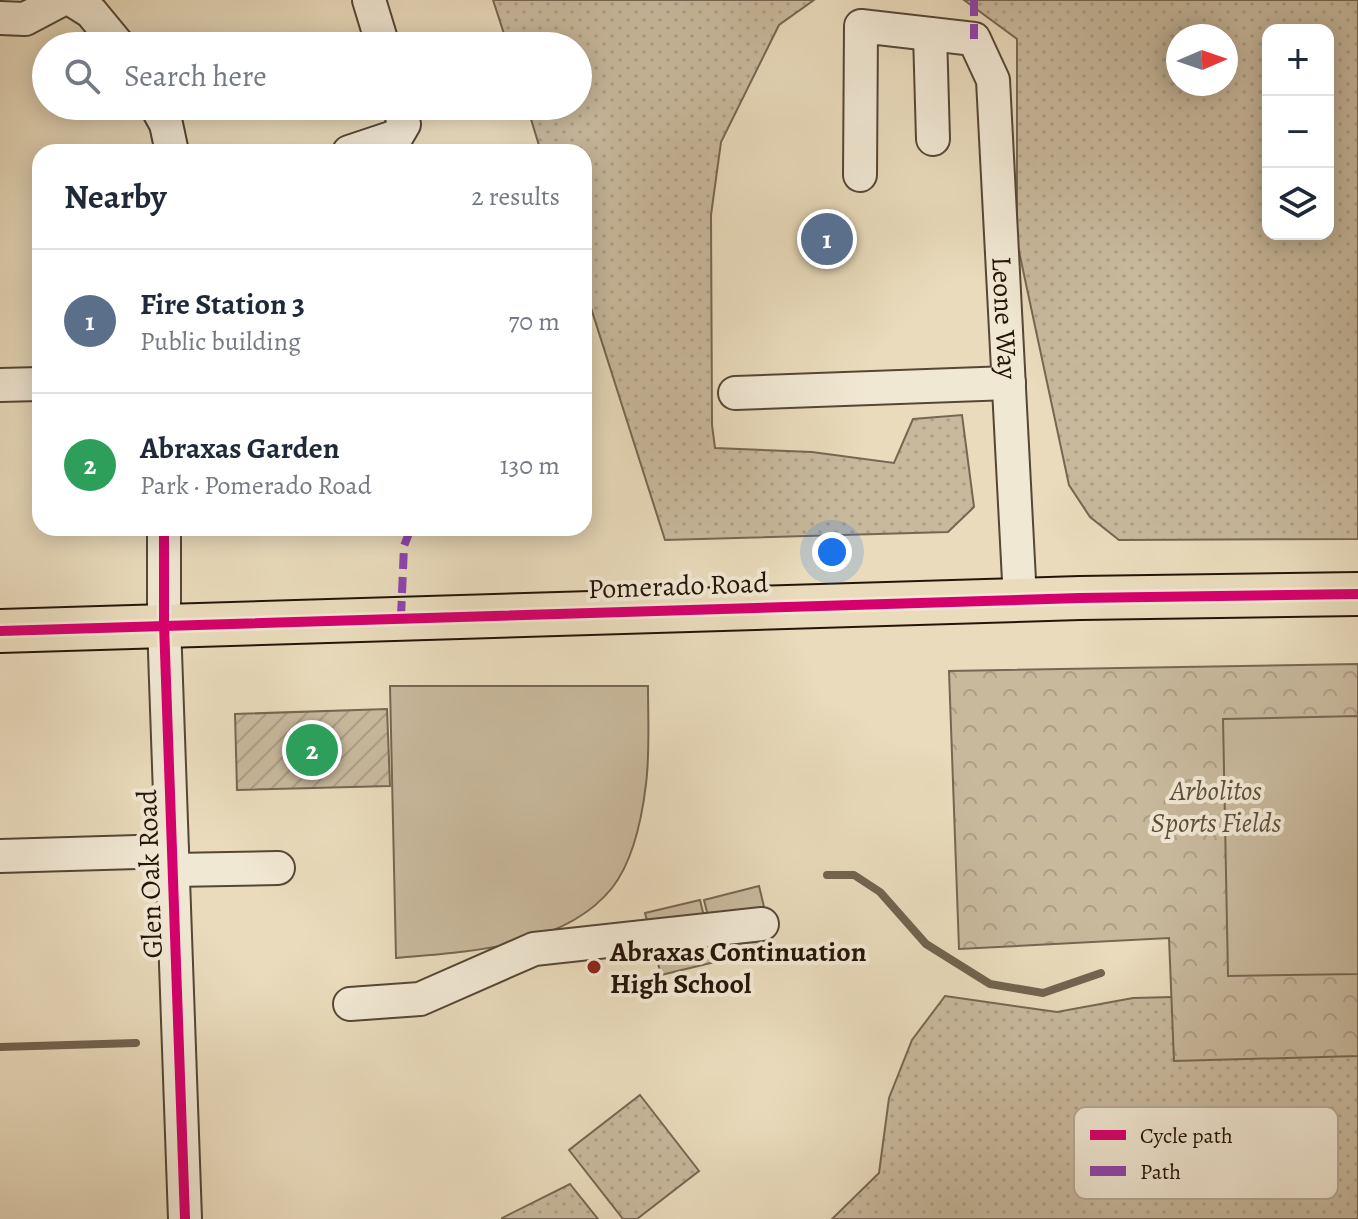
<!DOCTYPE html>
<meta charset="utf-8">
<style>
:root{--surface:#fff;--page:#f2f2f3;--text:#1f2937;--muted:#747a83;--line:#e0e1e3;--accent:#8f2418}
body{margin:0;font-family:Alegreya,serif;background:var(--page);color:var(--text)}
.controls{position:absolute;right:24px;top:24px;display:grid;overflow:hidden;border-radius:16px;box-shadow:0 4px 20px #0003}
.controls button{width:72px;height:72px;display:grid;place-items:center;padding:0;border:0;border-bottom:2px solid var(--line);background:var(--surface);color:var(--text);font:40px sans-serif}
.compass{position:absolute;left:1166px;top:24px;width:72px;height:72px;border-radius:50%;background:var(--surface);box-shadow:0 4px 20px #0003;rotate:88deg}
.you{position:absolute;left:832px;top:552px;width:28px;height:28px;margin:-20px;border:6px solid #fff;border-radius:50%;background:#1a73e8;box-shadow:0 0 0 12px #1a73e833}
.badge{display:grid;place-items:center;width:52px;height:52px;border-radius:50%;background:var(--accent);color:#fff;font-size:26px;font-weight:700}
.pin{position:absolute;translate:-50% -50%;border:4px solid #fff;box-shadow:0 2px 8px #0006}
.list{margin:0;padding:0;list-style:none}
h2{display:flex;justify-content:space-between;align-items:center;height:104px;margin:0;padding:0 32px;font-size:34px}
h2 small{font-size:26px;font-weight:400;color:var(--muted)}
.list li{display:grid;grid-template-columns:52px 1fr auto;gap:24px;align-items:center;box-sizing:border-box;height:144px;padding:0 32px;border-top:2px solid var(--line)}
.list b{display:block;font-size:30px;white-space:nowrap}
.list p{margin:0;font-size:26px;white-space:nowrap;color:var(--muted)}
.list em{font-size:26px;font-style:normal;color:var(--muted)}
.icon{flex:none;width:44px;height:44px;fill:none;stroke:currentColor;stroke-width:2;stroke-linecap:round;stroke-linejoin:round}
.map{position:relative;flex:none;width:1358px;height:1219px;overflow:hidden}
.search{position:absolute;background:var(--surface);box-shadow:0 4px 20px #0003;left:32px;top:32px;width:560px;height:88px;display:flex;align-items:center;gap:20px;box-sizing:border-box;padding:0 28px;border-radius:44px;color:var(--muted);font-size:30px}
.panel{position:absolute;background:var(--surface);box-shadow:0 4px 20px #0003;left:32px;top:144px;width:560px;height:392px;border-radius:24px}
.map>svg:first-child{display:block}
</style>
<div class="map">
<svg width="1358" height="1219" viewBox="0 0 1358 1219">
<defs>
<pattern id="grass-dots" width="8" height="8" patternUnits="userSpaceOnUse" patternTransform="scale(2)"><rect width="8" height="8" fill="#c8b99d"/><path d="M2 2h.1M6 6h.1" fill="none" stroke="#ac9e86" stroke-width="1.8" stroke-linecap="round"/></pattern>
<pattern id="forest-crowns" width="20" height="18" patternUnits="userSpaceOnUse" patternTransform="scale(2)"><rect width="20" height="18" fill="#c8b99d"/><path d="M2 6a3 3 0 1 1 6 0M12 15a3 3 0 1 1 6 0" fill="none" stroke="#ac9e86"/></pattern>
<pattern id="garden-furrows" width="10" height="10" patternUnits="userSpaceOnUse" patternTransform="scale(2)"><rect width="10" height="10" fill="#c8b99d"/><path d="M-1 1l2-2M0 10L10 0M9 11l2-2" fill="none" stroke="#ac9e86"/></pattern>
</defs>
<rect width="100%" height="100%" fill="#e9dbbc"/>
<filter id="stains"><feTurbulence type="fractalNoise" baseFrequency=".0025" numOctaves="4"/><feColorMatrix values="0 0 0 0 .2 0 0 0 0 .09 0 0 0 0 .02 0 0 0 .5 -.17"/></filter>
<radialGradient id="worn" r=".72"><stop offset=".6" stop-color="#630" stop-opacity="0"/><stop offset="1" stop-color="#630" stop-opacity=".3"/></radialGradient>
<g fill="url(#grass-dots)" stroke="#766752" stroke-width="2" fill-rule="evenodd">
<path d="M493,0H814L779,25L721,142L711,215L712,425L715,448L812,452L894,463L913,419L962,415L974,507L948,532L665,540L584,286V152H541L527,106H578V46H508Z"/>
<path d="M964,0H1358V539L1119,540L1090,517L1069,485L1017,242V39ZM1268,30H1328V234H1268ZM1178,36H1226V84H1178Z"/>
<path d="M945,996L1057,1012L1133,998L1214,996L1358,1000V1219H832L879,1173L889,1098L912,1040Z"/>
<path d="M640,1095L699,1171L637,1219H623L569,1150Z"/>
<path d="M570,1184L598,1219H502V1218Z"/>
</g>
<path fill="url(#forest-crowns)" stroke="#766752" stroke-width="2" d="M1358,664V1056L1174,1061L1169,938L959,949L949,671Z"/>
<path fill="url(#garden-furrows)" stroke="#766752" stroke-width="2" d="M387,709L390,786L237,790L235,714Z"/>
<g fill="#c8b99d" stroke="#766752" stroke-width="2">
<path d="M390,686H648C648,719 650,752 646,784C642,818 633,861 612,888C564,948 466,952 396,958Z"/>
<path d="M1358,716V974L1228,976L1223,719Z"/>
<path d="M759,886L774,948L719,961L704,900Z"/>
<path d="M700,900L715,962L661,975L645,913Z"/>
</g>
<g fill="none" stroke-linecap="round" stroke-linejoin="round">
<g stroke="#72644f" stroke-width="8">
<path d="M827,875H854L880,892L926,944L990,984L1043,993L1101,973"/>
<path d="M0,1047L136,1043"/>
</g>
<g stroke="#564635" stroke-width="36">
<g id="minor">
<path d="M72,0L91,12L119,46"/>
<path d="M369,0L383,46"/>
<path d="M0,18L25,19L61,0"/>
<path d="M930,34L933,139"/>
<path d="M156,106L166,124L172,152"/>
<path d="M349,152L397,136L404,124L399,106"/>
<path id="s1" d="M860,175L861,26L974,39L993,80L1020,600"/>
<path d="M0,385L40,384"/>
<path d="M735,393L1009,383"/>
<path d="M164,528V624L185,1219"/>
<path d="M0,856L172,851"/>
<path d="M173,870L278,868"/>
<path d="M350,1004L420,999L534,949L762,924"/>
</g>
</g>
<g stroke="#251508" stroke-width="46">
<path id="major" d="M0,631L1080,598L1358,594"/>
</g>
<use href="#minor" stroke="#f1e8d3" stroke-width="32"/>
<use href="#major" stroke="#e9dbbc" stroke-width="42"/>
<g stroke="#8e44ad" stroke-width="8" stroke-dasharray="16 8" stroke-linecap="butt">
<path d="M974,0V39"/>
<path d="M401,617L404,546L411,528"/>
</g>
<g stroke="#f1e8d3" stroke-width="15">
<g id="cycleway">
<path d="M164,528V624L185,1219"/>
<path d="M0,631L1080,598L1358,594"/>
</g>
</g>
<use href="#cycleway" stroke="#d6006c" stroke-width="10"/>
</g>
<circle fill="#8f2418" stroke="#f1e8d3" stroke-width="3" cx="594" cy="967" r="8"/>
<g text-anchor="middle" stroke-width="8" stroke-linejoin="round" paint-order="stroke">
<g font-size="28" fill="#251508" stroke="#f1e8d3">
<text dy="10" stroke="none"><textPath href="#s1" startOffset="546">Leone Way</textPath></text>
<text transform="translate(678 585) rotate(-2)" y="10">Pomerado Road</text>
<text transform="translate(149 874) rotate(-92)" y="10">Glen Oak Road</text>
</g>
<g font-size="28" font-style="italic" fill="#5e4e3c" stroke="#f1e8d3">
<text x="1216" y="800">Arbolitos<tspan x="1216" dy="32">Sports Fields</tspan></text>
</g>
<g font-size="28" font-weight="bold" fill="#251508" stroke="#f1e8d3" text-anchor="start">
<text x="610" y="961">Abraxas Continuation<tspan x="610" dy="32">High School</tspan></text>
</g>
</g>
<rect x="1074" y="1107" width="264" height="92" rx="12" fill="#f1e8d3" stroke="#b4a996" stroke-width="2"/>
<rect x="1090" y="1130" width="36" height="10" fill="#d6006c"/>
<rect x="1090" y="1166" width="36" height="10" fill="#8e44ad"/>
<g font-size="22" fill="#251508">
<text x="1140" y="1143">Cycle path</text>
<text x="1140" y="1179">Path</text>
</g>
<rect width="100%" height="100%" filter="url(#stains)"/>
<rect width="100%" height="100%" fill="url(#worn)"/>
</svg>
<div class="controls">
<button>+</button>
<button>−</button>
<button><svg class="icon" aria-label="layers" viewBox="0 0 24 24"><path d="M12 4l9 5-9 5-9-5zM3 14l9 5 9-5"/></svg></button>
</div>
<svg class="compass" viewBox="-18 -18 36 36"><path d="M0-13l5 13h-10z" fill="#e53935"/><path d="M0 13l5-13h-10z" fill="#747a83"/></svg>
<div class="you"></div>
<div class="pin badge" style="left:827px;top:239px;background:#5c6f8a">1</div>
<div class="pin badge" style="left:312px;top:750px;background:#2e9e5b">2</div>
<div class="search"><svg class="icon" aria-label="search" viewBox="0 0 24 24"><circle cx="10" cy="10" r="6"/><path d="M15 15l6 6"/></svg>Search here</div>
<section class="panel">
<h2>Nearby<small>2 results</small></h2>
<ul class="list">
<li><span class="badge" style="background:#5c6f8a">1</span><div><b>Fire Station 3</b><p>Public building</p></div><em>70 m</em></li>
<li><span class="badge" style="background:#2e9e5b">2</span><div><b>Abraxas Garden</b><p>Park · Pomerado Road</p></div><em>130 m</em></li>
</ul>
</section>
</div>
